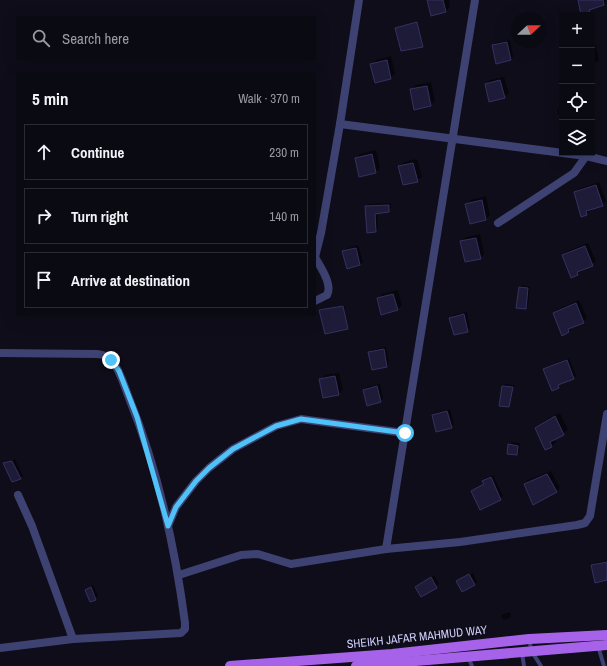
<!DOCTYPE html>
<meta charset="utf-8">
<style>
:root{--surface:#0a0a13;--page:#181821;--text:#f1f3f6;--muted:#999aa0;--line:#2a2b33}
body{margin:0;font-family:"Archivo Narrow",sans-serif;background:var(--page);color:var(--text)}
.controls{position:absolute;right:12px;top:12px;display:grid;overflow:hidden;border-radius:0px;box-shadow:0 4px 16px #0002}
.controls button{width:36px;height:36px;display:grid;place-items:center;padding:0;border:0;border-bottom:1px solid var(--line);background:var(--surface);color:var(--text);font:20px sans-serif}
.compass{position:absolute;left:511px;top:12px;width:36px;height:36px;border-radius:50%;background:var(--surface);box-shadow:0 4px 16px #0002;rotate:68deg}
.stop{position:absolute;width:12px;height:12px;margin:-9px;border:3px solid #4fc3f7;border-radius:50%;background:#fff}
.stop.end{background:#4fc3f7;border-color:#fff;box-shadow:0 1px 4px #0008}
.list{margin:0;padding:0;list-style:none}
h2{display:flex;justify-content:space-between;align-items:center;height:52px;margin:0;padding:0 16px;font-size:17px}
h2 small{font-size:13px;font-weight:400;color:var(--muted)}
.list li{display:grid;grid-template-columns:26px 1fr auto;gap:12px;align-items:center;box-sizing:border-box;height:56px;margin:0 8px 8px;padding:0 8px;border:1px solid var(--line);border-radius:0px}
.list b{display:block;font-size:15px;white-space:nowrap}
.list em{font-size:13px;font-style:normal;color:var(--muted)}
.icon{flex:none;width:22px;height:22px;fill:none;stroke:currentColor;stroke-width:2;stroke-linecap:round;stroke-linejoin:round}
.map{position:relative;flex:none;width:607px;height:666px;overflow:hidden}
.search{position:absolute;background:var(--surface);box-shadow:0 4px 16px #0002;left:16px;top:16px;width:300px;height:44px;display:flex;align-items:center;gap:10px;box-sizing:border-box;padding:0 14px;border-radius:0px;color:var(--muted);font-size:15px}
.panel{position:absolute;background:var(--surface);box-shadow:0 4px 16px #0002;left:16px;top:72px;width:300px;height:244px;border-radius:0px}
.map>svg:first-child{display:block}
</style>
<div class="map">
<svg width="607" height="666" viewBox="0 0 607 666">
<rect width="100%" height="100%" fill="#0e0d19"/>
<g fill="#0007">
<path d="M428,0H449L450,7L446,11L432,14Z"/>
<path d="M579,0H606V2L604,4L591,8L589,12Z"/>
<path d="M418,22L423,45L422,46L396,28Z"/>
<path d="M592,38H594L599,60L592,65Z"/>
<path d="M510,40L513,57L511,59L493,46L495,43Z"/>
<path d="M391,56L395,74L390,78L372,64L376,60Z"/>
<path d="M504,77L509,93L504,97L486,84L490,80Z"/>
<path d="M431,82L435,101L430,105L411,90L416,85Z"/>
<path d="M561,106H562V125L557,110Z"/>
<path d="M376,150L380,168L376,172L356,158L360,154Z"/>
<path d="M417,159L422,177L417,181L399,166L404,162Z"/>
<path d="M599,182L606,201L602,205L590,209L587,214L582,215L575,192L579,189Z"/>
<path d="M486,196L490,215L486,219L471,222L467,204L471,200Z"/>
<path d="M391,203V208L389,211L377,212L378,228L376,231L366,206L369,204Z"/>
<path d="M480,234L484,254L480,258L462,241L466,237Z"/>
<path d="M588,243L596,261L577,274L563,256L566,252Z"/>
<path d="M358,245L363,262L360,264L347,268L343,251L346,249Z"/>
<path d="M522,285L530,287L528,306L526,308L517,307L520,287Z"/>
<path d="M398,290L402,305L397,310L378,298L382,294Z"/>
<path d="M579,300L587,318L583,322L572,327L569,332L554,313L557,310Z"/>
<path d="M344,305L348,328L320,311L321,310Z"/>
<path d="M467,312L470,328L468,331L450,318L453,315Z"/>
<path d="M386,347L389,363L387,366L370,352L372,350Z"/>
<path d="M569,358L576,376L560,383L558,387L545,369Z"/>
<path d="M339,373L343,390L338,394L320,380L325,375Z"/>
<path d="M380,384L383,399L381,401L364,390L367,387Z"/>
<path d="M505,384L514,385L508,406L503,386Z"/>
<path d="M450,409L454,425L451,427L433,415L435,413Z"/>
<path d="M560,413L568,430L554,439L556,442L552,446L536,428L550,417Z"/>
<path d="M512,442L520,443L519,452L516,454L509,445Z"/>
<path d="M15,459L23,476L20,478L4,464Z"/>
<path d="M551,471L560,488L556,492L525,484L528,480Z"/>
<path d="M493,475L503,496L481,509L472,491L485,483L483,481L486,478Z"/>
<path d="M607,560V579L592,565L595,563Z"/>
<path d="M473,573L477,582L475,584L459,581Z"/>
<path d="M434,575L439,584L422,596L416,587Z"/>
<path d="M93,585L98,596L95,599L86,591Z"/>
<path d="M510,612L511,617L503,620L501,615Z"/>
</g>
<g fill="#1e1b38" stroke="#353161">
<path d="M427,0H443L446,12L431,16Z"/>
<path d="M578,0H603L604,5L589,10L590,13L581,15Z"/>
<path d="M417,22L423,47L401,51L395,28Z"/>
<path d="M507,42L511,60L496,64L492,45Z"/>
<path d="M387,60L391,79L375,83L370,64Z"/>
<path d="M500,80L505,98L489,102L485,84Z"/>
<path d="M427,86L431,106L414,110L410,89Z"/>
<path d="M372,154L376,173L359,177L355,158Z"/>
<path d="M413,163L418,182L403,185L398,166Z"/>
<path d="M596,185L603,206L586,211L587,215L581,217L574,192Z"/>
<path d="M482,200L486,220L470,224L465,204Z"/>
<path d="M389,205V212L375,214L376,232L367,233L365,206Z"/>
<path d="M476,238L481,259L465,262L460,241Z"/>
<path d="M585,246L593,266L577,272L578,275L571,278L562,255Z"/>
<path d="M356,248L360,265L347,269L342,251Z"/>
<path d="M519,287L528,288L526,309L516,308Z"/>
<path d="M393,294L398,310L381,315L377,298Z"/>
<path d="M576,303L584,323L568,329L569,332L562,336L553,313Z"/>
<path d="M343,306L348,329L325,334L319,310Z"/>
<path d="M464,314L468,332L454,335L449,318Z"/>
<path d="M384,349L387,367L372,370L368,352Z"/>
<path d="M567,360L574,379L558,385L559,388L552,391L543,369Z"/>
<path d="M335,376L339,395L323,398L319,379Z"/>
<path d="M377,386L381,402L367,406L363,390Z"/>
<path d="M502,386L513,387L509,407L499,406Z"/>
<path d="M447,411L452,428L436,432L432,415Z"/>
<path d="M555,416L564,435L550,442L552,447L545,450L535,428Z"/>
<path d="M508,444L518,446L517,455L507,454Z"/>
<path d="M12,461L21,479L12,482L3,463Z"/>
<path d="M547,474L557,492L533,505L524,484Z"/>
<path d="M491,477L501,500L480,510L471,491L484,484L482,481Z"/>
<path d="M607,562V580L595,583L591,565Z"/>
<path d="M469,574L475,585L462,592L456,581Z"/>
<path d="M431,577L437,588L421,597L415,587Z"/>
<path d="M91,587L96,600L90,602L85,590Z"/>
</g>
<g fill="none" stroke-linecap="round" stroke-linejoin="round">
<g stroke="#3e4272" stroke-width="4">
<path d="M529,640L532,652L541,666"/>
<path d="M598,646L604,666"/>
<path d="M522,653L524,666"/>
<path d="M468,657L472,666"/>
</g>
<g stroke="#3e4272" stroke-width="8">
<path d="M340,124L586,156L607,161"/>
<path d="M498,223L574,173L586,156"/>
<path d="M315,257L321,233L340,124L359,0"/>
<path d="M315,301L327,295C333,284 320,267 315,257"/>
<path d="M0,353L97,354C103,355 107,355 111,359C120,370 124,385 129,398C158,470 175,547 185,623V629L181,633L73,639L0,648"/>
<path d="M18,495L32,526L73,639"/>
<path d="M168,526L176,507L196,481L209,468L233,449L276,426L301,419L405,433"/>
<path d="M386,549L475,0"/>
<path d="M179,575L241,555L258,554L291,564L386,549L460,542L577,525L585,523L590,516L607,414"/>
</g>
<g stroke="#a762ea" stroke-width="10">
<path d="M230,666L392,654L529,639L607,635"/>
<path d="M356,666L607,645"/>
</g>
</g>
<g fill="none" stroke-linecap="round" stroke-linejoin="round">
<path stroke="#4fc3f7" stroke-width="5" d="M111,360L119,371L137,417L168,526L176,507L196,481L209,468L233,449L276,426L301,419L405,433"/>
</g>
<g text-anchor="middle" stroke-width="3" stroke-linejoin="round" paint-order="stroke">
<g font-size="12" fill="#ccccf8" stroke="#0e0d19">
<text transform="translate(417 637) rotate(-6)" y="4">SHEIKH JAFAR MAHMUD WAY</text>
</g>
</g>
</svg>
<div class="controls">
<button>+</button>
<button>−</button>
<button><svg class="icon" aria-label="locate" viewBox="0 0 24 24"><circle cx="12" cy="12" r="6"/><path d="M12 2v4M12 18v4M2 12h4M18 12h4"/></svg></button>
<button><svg class="icon" aria-label="layers" viewBox="0 0 24 24"><path d="M12 4l9 5-9 5-9-5zM3 14l9 5 9-5"/></svg></button>
</div>
<svg class="compass" viewBox="-18 -18 36 36"><path d="M0-13l5 13h-10z" fill="#e53935"/><path d="M0 13l5-13h-10z" fill="#999aa0"/></svg>
<div class="stop" style="left:405px;top:433px"></div>
<div class="stop end" style="left:111px;top:360px"></div>
<div class="search"><svg class="icon" aria-label="search" viewBox="0 0 24 24"><circle cx="10" cy="10" r="6"/><path d="M15 15l6 6"/></svg>Search here</div>
<section class="panel">
<h2>5 min<small>Walk · 370 m</small></h2>
<ul class="list">
<li><svg class="icon" aria-label="ahead" viewBox="0 0 24 24"><path d="M12 20V5M6 11l6-6 6 6"/></svg><div><b>Continue</b></div><em>230 m</em></li>
<li><svg class="icon" aria-label="right" viewBox="0 0 24 24"><path d="M7 20v-9h11M14 6l5 5-5 5"/></svg><div><b>Turn right</b></div><em>140 m</em></li>
<li><svg class="icon" aria-label="arrive" viewBox="0 0 24 24"><path d="M6 21V4h12l-3 4 3 4H6"/></svg><div><b>Arrive at destination</b></div></li>
</ul>
</section>
</div>
